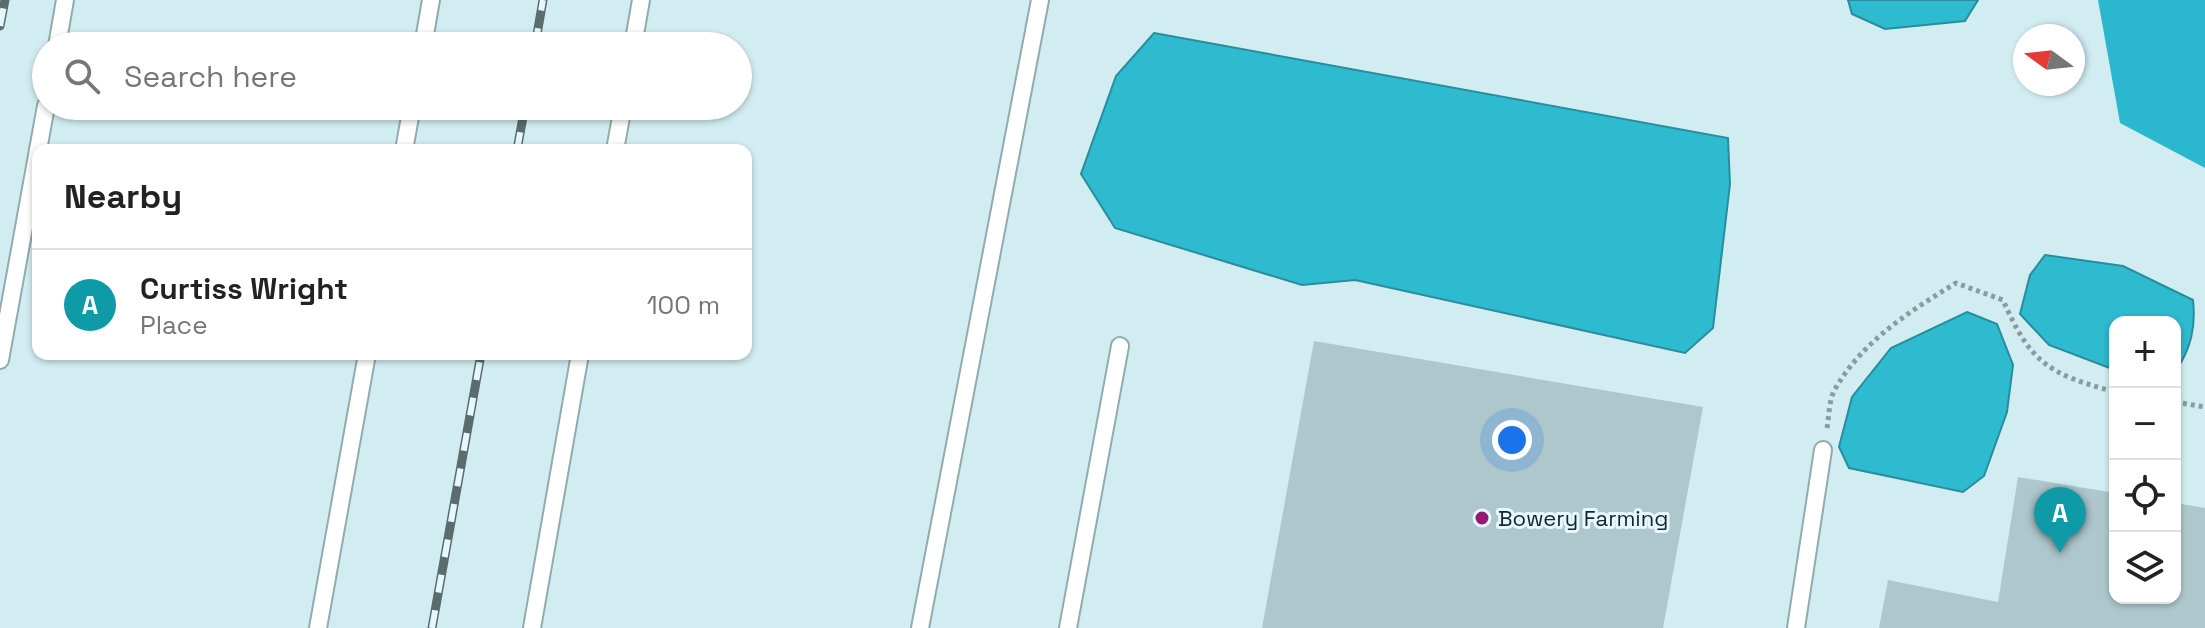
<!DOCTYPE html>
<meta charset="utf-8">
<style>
:root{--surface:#fff;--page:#f2f2f2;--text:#222;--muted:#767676;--line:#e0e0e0;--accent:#db2777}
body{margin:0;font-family:"Space Grotesk",sans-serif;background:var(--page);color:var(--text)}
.controls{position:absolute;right:24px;bottom:24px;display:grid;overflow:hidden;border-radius:16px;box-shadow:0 2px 6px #0004}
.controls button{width:72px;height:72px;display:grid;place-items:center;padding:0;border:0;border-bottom:2px solid var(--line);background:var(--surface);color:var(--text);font:40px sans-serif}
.compass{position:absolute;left:2013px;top:24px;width:72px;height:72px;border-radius:50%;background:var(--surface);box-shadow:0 2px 6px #0004;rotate:285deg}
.you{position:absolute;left:1512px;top:440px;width:28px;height:28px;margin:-20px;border:6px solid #fff;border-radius:50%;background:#1a73e8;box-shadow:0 0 0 12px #1a73e833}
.badge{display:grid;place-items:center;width:52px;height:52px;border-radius:50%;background:var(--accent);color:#fff;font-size:26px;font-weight:700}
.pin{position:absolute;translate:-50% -66px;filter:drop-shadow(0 2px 4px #0008)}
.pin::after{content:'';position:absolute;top:42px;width:28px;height:24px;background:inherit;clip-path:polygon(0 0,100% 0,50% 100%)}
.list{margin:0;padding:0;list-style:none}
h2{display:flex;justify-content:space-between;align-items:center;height:104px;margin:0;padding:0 32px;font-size:34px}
h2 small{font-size:26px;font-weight:400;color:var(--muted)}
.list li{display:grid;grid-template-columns:52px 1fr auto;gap:24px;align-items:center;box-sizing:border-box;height:112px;padding:0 32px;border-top:2px solid var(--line)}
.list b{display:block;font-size:30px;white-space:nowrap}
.list p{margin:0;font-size:26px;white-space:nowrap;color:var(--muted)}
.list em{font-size:26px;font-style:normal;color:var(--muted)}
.icon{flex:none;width:44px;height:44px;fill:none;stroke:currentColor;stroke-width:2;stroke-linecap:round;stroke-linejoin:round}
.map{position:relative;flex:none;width:2205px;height:628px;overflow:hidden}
.search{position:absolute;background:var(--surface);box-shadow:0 2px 6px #0004;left:32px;top:32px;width:720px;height:88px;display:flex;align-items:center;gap:20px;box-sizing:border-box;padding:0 28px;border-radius:44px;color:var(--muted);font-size:30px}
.panel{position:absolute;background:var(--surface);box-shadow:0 2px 6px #0004;left:32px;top:144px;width:720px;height:216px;border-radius:16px}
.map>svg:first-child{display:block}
</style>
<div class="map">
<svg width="2205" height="628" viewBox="0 0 2205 628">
<rect width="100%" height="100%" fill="#d2edf2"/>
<path fill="#2bb8ce" d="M2098,0H2205V168L2120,123Z"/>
<g fill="#2ebacf" stroke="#288d9c" stroke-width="2">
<path d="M1848,0H1978L1965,21L1885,29L1852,14Z"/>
<path d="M1154,33L1728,138L1730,184L1713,328L1685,353L1355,280L1302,285L1115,228L1081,174L1116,76Z"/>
<path d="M2045,255L2123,266L2193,300C2196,327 2191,349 2175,372V322H2115V370L2049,345L2020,314L2030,275Z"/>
<path d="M1967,312L1997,324L2013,365L2007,412L1984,476L1963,492L1849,468L1839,447L1852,397L1891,348Z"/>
</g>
<g fill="#adc7cc">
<path d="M1314,341L1703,407L1663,628H1262Z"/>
<path d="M2018,477L2115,493V598H2175V503L2205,508V628H1879L1888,580L1998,602Z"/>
</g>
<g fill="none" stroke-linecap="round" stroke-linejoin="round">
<g stroke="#91abaf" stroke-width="20">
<g id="lane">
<path d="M57,46L65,0"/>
<path d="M423,46L431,0"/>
<path d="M633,46L641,0"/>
<path d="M38,150L46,106"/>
<path d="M404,150L412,106"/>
<path d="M615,150L623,106"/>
<path d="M0,360L38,150"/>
<path d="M318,628L367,354"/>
<path d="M532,628L580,354"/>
<path d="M920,628L1040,0"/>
<path d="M1068,628L1120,346"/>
<path d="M1796,628L1823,450"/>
</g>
</g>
<g stroke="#889ca0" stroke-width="5" stroke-dasharray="4 4" stroke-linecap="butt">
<path d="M2175,402L2205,407"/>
<path d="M1827,428C1829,417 1829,401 1834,391C1861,342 1910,311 1956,283L2003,300C2031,364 2049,374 2115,392"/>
</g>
<use href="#lane" stroke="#fff" stroke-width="16"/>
<g stroke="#5b6b6e" stroke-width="9">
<g id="rail">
<path d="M0,26L5,0"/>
<path d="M535,46L543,0"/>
<path d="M517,150L525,106"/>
<path d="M432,628L481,354"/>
</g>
</g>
<use href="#rail" stroke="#e4f9fd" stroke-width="6" stroke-dasharray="18" stroke-linecap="butt"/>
</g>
<circle fill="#951a74" stroke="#e4f9fd" stroke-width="3" cx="1482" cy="518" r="8"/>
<g text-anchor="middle" stroke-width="6" stroke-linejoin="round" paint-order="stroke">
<g font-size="22" fill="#1a2426" stroke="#e4f9fd" text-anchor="start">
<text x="1498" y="526">Bowery Farming</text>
</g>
</g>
</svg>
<div class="controls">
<button>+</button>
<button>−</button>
<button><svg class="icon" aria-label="locate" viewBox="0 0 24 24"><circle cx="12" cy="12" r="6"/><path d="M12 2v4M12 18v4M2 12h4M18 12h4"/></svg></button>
<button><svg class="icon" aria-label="layers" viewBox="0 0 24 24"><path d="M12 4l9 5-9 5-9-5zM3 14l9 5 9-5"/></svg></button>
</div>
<svg class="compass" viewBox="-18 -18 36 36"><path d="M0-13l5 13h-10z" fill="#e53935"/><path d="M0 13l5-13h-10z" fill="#767676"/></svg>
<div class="you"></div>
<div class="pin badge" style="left:2060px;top:553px;background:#0f9aa8">A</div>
<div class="search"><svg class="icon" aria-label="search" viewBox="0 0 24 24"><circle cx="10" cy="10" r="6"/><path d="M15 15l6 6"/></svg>Search here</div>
<section class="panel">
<h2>Nearby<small></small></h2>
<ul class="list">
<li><span class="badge" style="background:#0f9aa8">A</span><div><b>Curtiss Wright</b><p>Place</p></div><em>100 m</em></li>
</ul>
</section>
</div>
